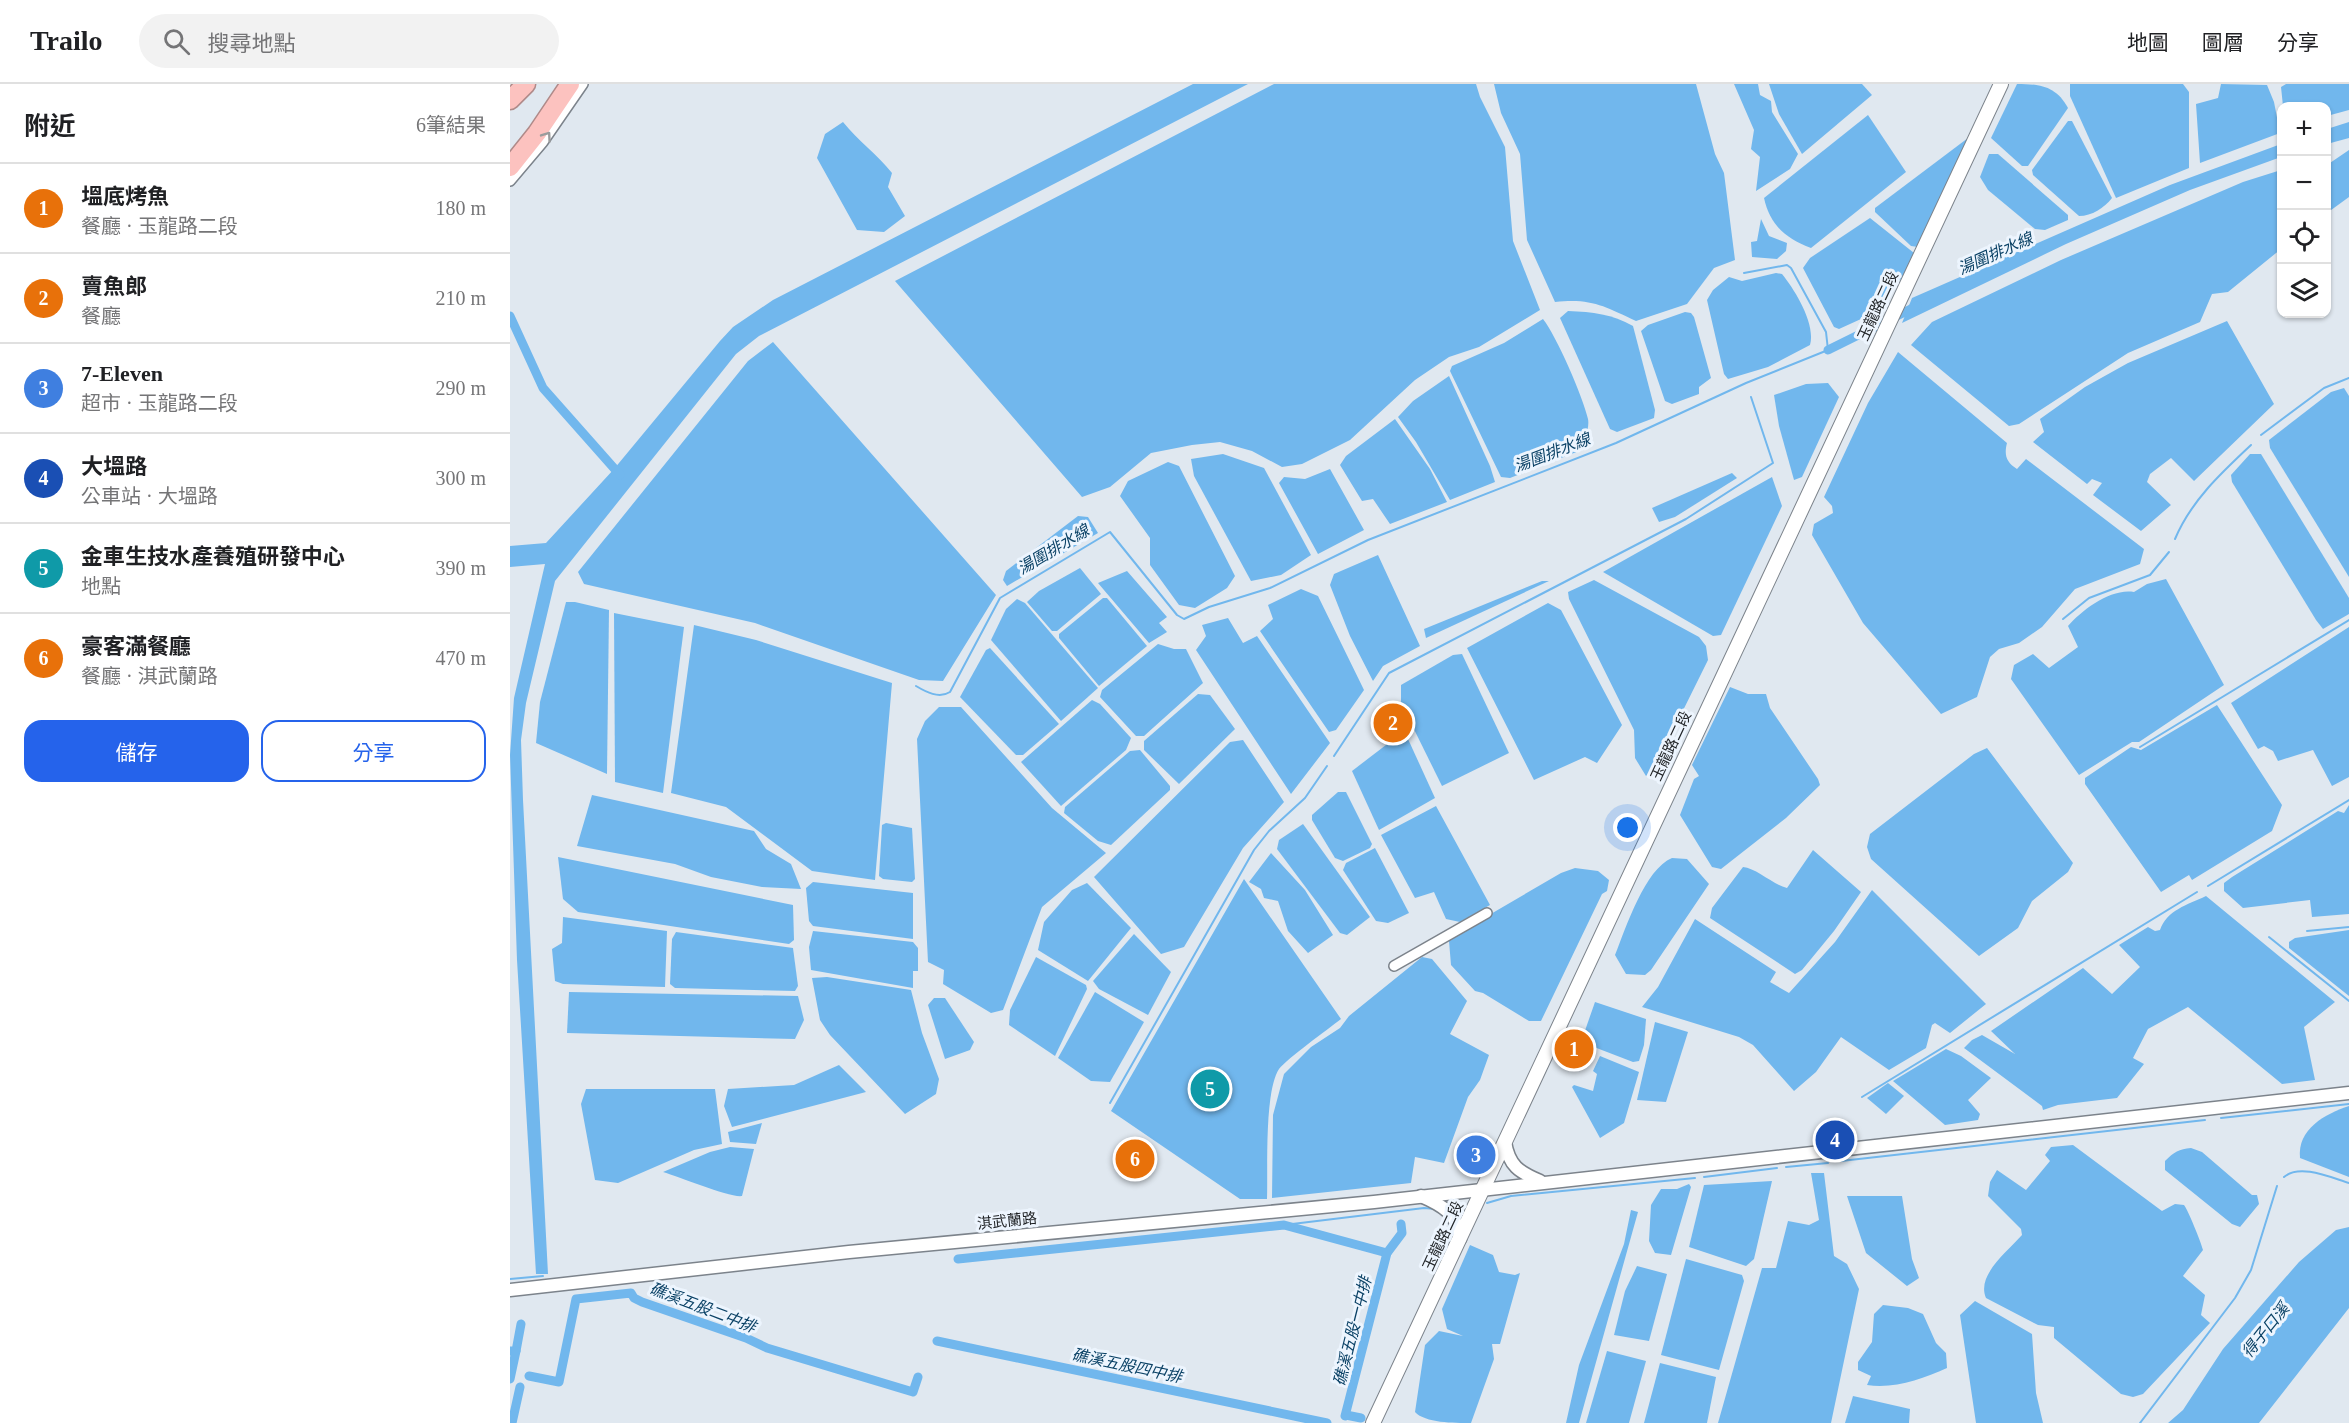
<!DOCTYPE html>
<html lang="zh-TW">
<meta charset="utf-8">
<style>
:root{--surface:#fff;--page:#f2f2f2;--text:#202124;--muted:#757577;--line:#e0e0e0;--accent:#2563eb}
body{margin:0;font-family:"Times New Roman","Noto Sans TC",serif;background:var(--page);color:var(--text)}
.controls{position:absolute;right:18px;top:18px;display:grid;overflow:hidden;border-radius:12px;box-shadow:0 2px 4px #0004}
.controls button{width:54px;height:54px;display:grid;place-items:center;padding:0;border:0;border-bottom:2px solid var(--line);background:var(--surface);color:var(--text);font:30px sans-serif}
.you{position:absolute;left:1118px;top:744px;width:21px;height:21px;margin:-15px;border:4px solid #fff;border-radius:50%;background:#1a73e8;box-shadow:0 0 0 9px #1a73e833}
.badge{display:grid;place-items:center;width:39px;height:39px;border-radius:50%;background:var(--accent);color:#fff;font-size:20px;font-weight:700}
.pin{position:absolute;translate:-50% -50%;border:3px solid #fff;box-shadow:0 2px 6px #0006}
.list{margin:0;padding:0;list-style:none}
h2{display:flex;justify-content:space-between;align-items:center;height:78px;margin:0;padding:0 24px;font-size:26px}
h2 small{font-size:20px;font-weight:400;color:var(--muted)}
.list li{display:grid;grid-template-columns:39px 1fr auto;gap:18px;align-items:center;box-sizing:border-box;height:90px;padding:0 24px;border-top:2px solid var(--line)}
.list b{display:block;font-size:22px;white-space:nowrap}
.list p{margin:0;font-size:20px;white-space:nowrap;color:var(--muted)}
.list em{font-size:20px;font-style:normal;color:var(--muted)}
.actions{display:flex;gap:12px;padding:18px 24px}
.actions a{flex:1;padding:14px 0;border:2px solid var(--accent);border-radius:18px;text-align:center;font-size:21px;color:var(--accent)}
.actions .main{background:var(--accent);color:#fff}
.icon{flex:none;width:33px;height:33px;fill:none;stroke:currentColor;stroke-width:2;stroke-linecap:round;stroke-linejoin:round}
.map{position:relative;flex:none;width:1839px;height:1339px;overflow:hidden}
header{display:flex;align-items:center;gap:36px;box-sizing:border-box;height:84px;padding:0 30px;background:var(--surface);border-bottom:2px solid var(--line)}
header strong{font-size:28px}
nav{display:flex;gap:33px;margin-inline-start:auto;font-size:21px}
.search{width:420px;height:54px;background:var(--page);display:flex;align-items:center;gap:15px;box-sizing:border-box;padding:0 21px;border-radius:33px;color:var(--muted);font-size:22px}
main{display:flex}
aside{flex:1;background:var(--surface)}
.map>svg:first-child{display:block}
</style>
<header>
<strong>Trailo</strong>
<div class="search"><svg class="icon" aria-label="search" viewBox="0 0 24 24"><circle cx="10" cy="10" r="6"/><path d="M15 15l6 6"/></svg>搜尋地點</div>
<nav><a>地圖</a><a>圖層</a><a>分享</a></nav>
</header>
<main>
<aside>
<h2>附近<small>6筆結果</small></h2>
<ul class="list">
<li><span class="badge" style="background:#e8710a">1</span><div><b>塭底烤魚</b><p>餐廳 · 玉龍路二段</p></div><em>180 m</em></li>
<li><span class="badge" style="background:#e8710a">2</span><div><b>賣魚郎</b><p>餐廳</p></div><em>210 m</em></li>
<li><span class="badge" style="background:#3f7fe0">3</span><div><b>7-Eleven</b><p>超市 · 玉龍路二段</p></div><em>290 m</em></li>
<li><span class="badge" style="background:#1a4fb4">4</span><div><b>大塭路</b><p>公車站 · 大塭路</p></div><em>300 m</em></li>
<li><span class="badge" style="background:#0f9aa8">5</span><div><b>金車生技水產養殖研發中心</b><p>地點</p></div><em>390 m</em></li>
<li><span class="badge" style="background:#e8710a">6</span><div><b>豪客滿餐廳</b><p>餐廳 · 淇武蘭路</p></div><em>470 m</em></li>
</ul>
<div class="actions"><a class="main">儲存</a><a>分享</a></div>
</aside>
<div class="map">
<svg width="1839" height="1339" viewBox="0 0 1839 1339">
<rect width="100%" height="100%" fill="#e0e8f0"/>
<g fill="#71b7ed">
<path d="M683,0H738L249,252L226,270L45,497L16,619L11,656L13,716L38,1190H26L7,876L0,671L4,614L35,480L0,483V462L36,459L104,385L210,257L223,243L263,216Z"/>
<path d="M764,0H966L970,13L995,63L1003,157L1030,226L969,263L939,273L905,296L840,356L792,380L772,383L742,367L710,358L682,361L641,369L600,403L572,413L385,197Z"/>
<path d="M984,0H1186L1205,70L1214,89L1225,176L1204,184L1177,220L1126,237C1094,222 1081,214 1045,218L1017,156L1010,70L991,29Z"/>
<path d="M1224,0H1248L1250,11L1261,17L1262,28L1288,70L1280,85L1246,107L1250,73L1241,65L1244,46Z"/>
<path d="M1259,0H1352L1362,11L1292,70L1269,30Z"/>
<path d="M1507,0C1530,0 1546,2 1558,24L1518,82H1512L1481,54Z"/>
<path d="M1560,0H1673L1679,8V84L1606,114L1560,12Z"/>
<path d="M1711,0L1757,1L1764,18L1770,49L1690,79L1686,20L1708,14Z"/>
<path d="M1776,0H1839V26L1817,32L1816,22H1773L1771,3Z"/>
<path d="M1358,31L1396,88L1301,164C1275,154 1260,141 1254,114Z"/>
<path d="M1558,37H1562L1602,114C1594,124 1582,132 1569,132L1523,91L1522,86Z"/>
<path d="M333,38C348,57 367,70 382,89L378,103L395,132L374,148L347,146L307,74L315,50Z"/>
<path d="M1839,38V54L1817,60V45Z"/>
<path d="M1458,54L1408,163L1401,162L1365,128V124Z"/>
<path d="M1771,60V73L1680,106L1556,160L1392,239L1402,214L1660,101Z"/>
<path d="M1839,66V113L1817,129V81Z"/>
<path d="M1479,70H1488L1558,131V136L1535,146L1525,145L1478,106L1470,93Z"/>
<path d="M1771,86V165L1718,208L1702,210L1690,238L1618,269L1509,340L1499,342L1401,261L1422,238L1551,176L1733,98Z"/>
<path d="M1360,134L1404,169L1393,196L1384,194L1362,230L1329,245L1324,243L1293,184L1300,174Z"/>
<path d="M1251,135L1259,152L1277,159L1276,167L1267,175L1242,173L1241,158L1247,157Z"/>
<path d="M1266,189L1272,190C1285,206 1306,240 1300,261L1258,283L1218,295L1214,290L1197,216L1203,206L1219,193L1232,197Z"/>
<path d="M1058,227C1083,228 1102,230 1123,242L1145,326L1144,334L1107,348L1100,345L1050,234Z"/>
<path d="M1175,228L1181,229L1184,233L1201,294L1189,303V310L1162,320L1155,317L1131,247L1138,241Z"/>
<path d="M1033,235C1047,253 1073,313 1078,335C1080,345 1073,359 1069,367L1000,394L991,393L940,287L942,282L994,259Z"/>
<path d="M1717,237L1764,320L1684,397L1661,374L1640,390L1637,398L1661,421L1631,447L1583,411L1592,399L1582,395L1577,400L1523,358L1534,348L1530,335L1575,303L1618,279Z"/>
<path d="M263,258L486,511L433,597L409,596L245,539L74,500L68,488L238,277Z"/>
<path d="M1388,268L1497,359C1494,371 1496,378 1507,385L1516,375L1634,465L1630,480L1565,505L1532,543L1509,559L1489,565L1480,573L1467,613L1431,630L1353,539L1302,451L1304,440L1323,429L1322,422L1314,413L1358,319Z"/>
<path d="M939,292L980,382L985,398L940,416L906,358L888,333L903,317Z"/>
<path d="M1318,299L1329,313L1292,393L1284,396L1269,342L1264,311L1296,300Z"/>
<path d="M1834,304L1839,312V493L1760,364L1759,356L1821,308Z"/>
<path d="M885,335L920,385L937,418L880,440L863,415L852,417L830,381L836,372Z"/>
<path d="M713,370L754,384L801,471L771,491L741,497L684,392L681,375Z"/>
<path d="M1740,370H1751L1839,514V530L1813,545L1806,536L1722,398L1721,391Z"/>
<path d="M658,378L669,382L725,492L717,504L685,524L669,521L640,481V454L610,412L618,397Z"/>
<path d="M820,385L854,446L808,470L769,399L774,393L795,395Z"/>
<path d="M1222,389L1227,394L1165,433L1149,438L1142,424Z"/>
<path d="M1262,393L1272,422L1211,551L1203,552L1093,488Z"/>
<path d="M568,432L578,433L588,449L497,502L493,496L496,487Z"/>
<path d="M868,471L910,562L873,582L863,597L840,552L820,501L824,490Z"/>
<path d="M570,484L591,510L547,547H542L517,518L529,507Z"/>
<path d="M617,487L657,533L649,539L657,548L639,559L588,499Z"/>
<path d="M1656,495L1714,601L1629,658H1622L1569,691L1501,595L1504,581L1523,570L1539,584L1568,563L1558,542C1572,526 1601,504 1624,508L1637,500Z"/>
<path d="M1084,496L1189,553L1196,562L1198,576L1144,685L1136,692L1125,674L1124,646L1059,515L1058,508Z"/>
<path d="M1032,497H1039L916,554L914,545Z"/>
<path d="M791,505L808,512L854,606L826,646L819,648L750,547L763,535L758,521Z"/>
<path d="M593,514H597L637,562L589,602L549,554V550Z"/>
<path d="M507,515L515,519L588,604L551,637L481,556L496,525Z"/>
<path d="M56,518H65L99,526L97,690L26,659L30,618Z"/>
<path d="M1038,519L1051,526L1112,641L1087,679L1075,673L1024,696L957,564Z"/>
<path d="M104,529L174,543L153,709L105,698Z"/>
<path d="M718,534L733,559L747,552L820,659L781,710L686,566L696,552L692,541Z"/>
<path d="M184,541L246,556L382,599L365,796L302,787L216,723L161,709Z"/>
<path d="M1839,543V693L1822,702L1803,666L1768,677L1763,667L1754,662L1748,665L1721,619Z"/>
<path d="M648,560L664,565H676L693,599L634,652H626L590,613L592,606Z"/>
<path d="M480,564L549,640L513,671H506L450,613L476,566Z"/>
<path d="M952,570L999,669L932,702L891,619V601L943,571Z"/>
<path d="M1220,603L1238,610H1256L1260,624L1308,695L1310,701L1276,734L1211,785L1202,783L1170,731L1184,695L1189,692L1182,681Z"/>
<path d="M688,610L700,611L725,645L669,700L634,666V657Z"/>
<path d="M582,616L590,620L621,654L616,666L551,722L511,678Z"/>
<path d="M1707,621L1772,721L1762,747L1682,796L1679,791L1651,808L1575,700V694L1621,663L1631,666Z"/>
<path d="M429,623H451L542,724L596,769L532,823L493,926L481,929L433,900L434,886L418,878L407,655L415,637Z"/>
<path d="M889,651L898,655L925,714L869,746L842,687Z"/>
<path d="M733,656L774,718L733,764L674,863L651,870L584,793L720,658Z"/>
<path d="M1477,664L1563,779L1558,788L1522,817L1508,844L1469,872L1361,775L1357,763L1360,750L1464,670Z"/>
<path d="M630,666L660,702V706L601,761L588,757L554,729L555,723L620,667Z"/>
<path d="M828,708H836L862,760L860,764L833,777L825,774L802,736V731Z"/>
<path d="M82,711L244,747L256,765L281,780L291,805L252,803L201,793L165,780L67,762Z"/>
<path d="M1839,721V830L1802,833L1800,816L1733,824L1714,807V799L1722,793L1828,727L1834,729Z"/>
<path d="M926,722L980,821L950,838L936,835L924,808L905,814L871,751Z"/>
<path d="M376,739L402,744L405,795L402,798L373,795L369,792L372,741Z"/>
<path d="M793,740L860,833L837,851L830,849L767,765L769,756Z"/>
<path d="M865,764L899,829L878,839L866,837L833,786L836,779Z"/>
<path d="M1303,766L1351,808L1324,847L1292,886L1285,890L1200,834L1202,824L1233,783C1246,784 1262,800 1277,804Z"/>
<path d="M761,769L795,806L823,851L798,869L778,847L768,817L754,814L751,805L739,798Z"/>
<path d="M48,773L283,821L284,856L279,860L68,828L53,815Z"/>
<path d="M1162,774L1177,775L1199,800L1141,886L1135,891L1116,890L1105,871C1116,843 1135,785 1162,774Z"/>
<path d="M1065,784L1088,787L1099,796L1097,807L1092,810L1031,937H1019L973,909L965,907L941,881L939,857L943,852L1051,789Z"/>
<path d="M734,795L831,935C817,946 778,974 769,985C754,1008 758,1086 757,1115H730L601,1027Z"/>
<path d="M303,798L403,809V855L303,842L299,837L296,804Z"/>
<path d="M577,799L621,844L578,897L528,866L534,838L562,806Z"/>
<path d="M1362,806L1476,920L1440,949L1425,939L1422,941L1416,964L1379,986L1331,953L1306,988L1284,1007L1243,961L1229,953L1132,923L1148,903L1185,835L1266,888L1260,898L1279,909L1325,858Z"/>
<path d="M1696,812L1825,918L1794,943L1805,996L1772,1000L1678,923L1638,945L1623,974L1634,980L1607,1014L1548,1021L1533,1026L1532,1022L1454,964L1462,956L1472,951L1505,970L1481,947L1573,884L1602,910L1630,883L1609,861L1638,843L1645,847L1650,846C1657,826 1677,821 1696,812Z"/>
<path d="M53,833L157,847L155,903L53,900L45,897L42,865L52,859Z"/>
<path d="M1839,846V912L1779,864V858L1785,854Z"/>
<path d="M303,847L403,858L408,864V887H403V904L301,886L299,863Z"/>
<path d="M166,848L283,864L288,902L285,907L165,904L160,900L162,855Z"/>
<path d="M624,850L661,888L638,931L589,905L583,897Z"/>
<path d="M526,873L576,901L577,905L545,972L499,941L500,926Z"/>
<path d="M912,873L922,875L957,917L940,950L979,971L970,996L958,1013L934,1079L905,1073L901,1099L762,1114L763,1031L774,990L801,963L830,944L839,932Z"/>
<path d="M317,893L401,906L412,949L429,995L426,1010L395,1030L320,951L310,936L302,894Z"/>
<path d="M59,908L288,912L294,936L285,955L57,949Z"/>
<path d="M585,908L634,938L600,998L581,997L548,974Z"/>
<path d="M424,914H435L464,958L460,966L435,975L418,921Z"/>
<path d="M1085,918L1136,935L1134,961L1129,977L1123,978L1071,958Z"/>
<path d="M1145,938L1178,948L1156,1018L1127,1016Z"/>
<path d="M1436,965L1451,972L1481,994L1458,1016L1470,1030L1468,1036L1435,1041L1383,997Z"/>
<path d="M1090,972L1129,988L1114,1039L1090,1054L1062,1003L1064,1001L1083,1007L1087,990L1083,987Z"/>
<path d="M329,981L356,1008L222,1043L214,1022L218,1005L284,1001Z"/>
<path d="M1378,999L1394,1012L1376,1030L1357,1014Z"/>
<path d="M76,1005H205L212,1060L184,1066L108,1099L85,1096L71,1020Z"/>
<path d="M1839,1022V1093L1790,1074C1787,1045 1815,1030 1839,1022Z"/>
<path d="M252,1039L246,1060L220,1058L218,1048Z"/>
<path d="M1563,1061L1652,1127L1665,1120L1674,1121C1678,1126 1691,1158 1693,1166L1673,1192L1695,1211L1691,1231L1700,1239L1633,1310L1623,1313L1611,1310L1544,1254V1243L1528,1241L1476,1214C1466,1191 1498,1167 1512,1151L1511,1145L1478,1112L1480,1098L1487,1086L1516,1106L1540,1077L1535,1071L1541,1063Z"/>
<path d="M220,1063L244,1065L232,1112C220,1114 170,1093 153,1088L200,1068Z"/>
<path d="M1681,1064L1692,1068L1742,1111H1747L1749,1120L1730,1143L1722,1140L1655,1086V1077C1664,1068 1669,1065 1681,1064Z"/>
<path d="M1301,1089H1314L1324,1172L1337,1180L1349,1205L1321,1339H1208L1252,1184H1266L1278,1137L1299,1141L1309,1136Z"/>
<path d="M1262,1097L1244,1175L1236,1182L1179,1163L1194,1101Z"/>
<path d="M1179,1100L1181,1103L1161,1171L1145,1169L1139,1157L1141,1121L1151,1105H1167Z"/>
<path d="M1337,1112H1392L1402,1175L1409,1194L1397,1202L1356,1169Z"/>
<path d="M1121,1126L1128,1128L1069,1339H1056L1069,1281L1114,1160Z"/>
<path d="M1839,1143V1224L1749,1339H1658L1673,1326L1713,1265L1789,1178L1826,1146Z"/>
<path d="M960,1161L983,1171L989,1188L1005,1191L1010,1189L990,1260H982L984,1275L961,1339C944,1339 915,1339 905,1328L915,1261L929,1247L953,1252L937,1245L932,1225Z"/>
<path d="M1176,1175L1232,1191L1234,1197L1209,1286L1151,1271Z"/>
<path d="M1127,1182L1157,1190L1139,1257L1104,1251L1115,1207Z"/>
<path d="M1465,1217L1522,1250L1526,1309L1533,1339H1466L1450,1231Z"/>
<path d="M1373,1221L1398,1224L1413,1230L1426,1259L1436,1269L1437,1284C1412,1295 1385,1305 1357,1301L1361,1292L1348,1286V1278L1362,1258L1364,1230Z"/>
<path d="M1097,1267L1136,1277L1119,1339H1076Z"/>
<path d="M1150,1279L1206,1293L1197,1339H1134Z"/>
<path d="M1343,1312L1400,1325L1399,1339H1335Z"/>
</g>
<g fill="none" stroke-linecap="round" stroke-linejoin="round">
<g stroke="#71b7ed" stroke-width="2">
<path d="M1751,351L1814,304L1839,294"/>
<path d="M1665,455C1681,417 1711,389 1741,361"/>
<path d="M1553,535L1579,514L1640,491L1659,468"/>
<path d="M406,602C416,608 429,615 440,608L490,514L600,448L667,531L674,535L699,523L760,504L858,456L1106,359L1236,299L1318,266L1316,248L1281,184L1277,181L1234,189"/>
<path d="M1630,663L1839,536"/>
<path d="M824,672L879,589L1176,435L1263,379L1241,313"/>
<path d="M1698,802L1839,716"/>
<path d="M1797,847L1839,843"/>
<path d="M1759,853L1839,917"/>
<path d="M1352,1013L1687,808"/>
<path d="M600,1019L744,766L759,747L795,714L817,682"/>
<path d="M1711,1034L1839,1020"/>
<path d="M1331,1077L1695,1036"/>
<path d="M1276,1083L1318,1079"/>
<path d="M1194,1093L1267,1084"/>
<path d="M1774,1093C1790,1079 1822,1094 1839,1099"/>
<path d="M977,1119L1001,1112L1185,1094"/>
<path d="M774,1141L914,1124L926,1125"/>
<path d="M0,1195L33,1192"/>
<path d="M799,1339L801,1335"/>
<path d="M1630,1339L1725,1214L1741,1186L1767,1102"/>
</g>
<g stroke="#71b7ed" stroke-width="9">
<path d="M0,232L33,304L110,391"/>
<path d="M1318,266L1407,222"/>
<path d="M448,1175L774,1141L877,1169"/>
<path d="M427,1257L817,1339"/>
<path d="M0,1267H6L11,1240"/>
<path d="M19,1292L49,1298L66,1215L121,1209L124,1214L132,1218L236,1254L257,1264L403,1308L408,1293"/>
<path d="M0,1295L6,1267"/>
<path d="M836,1331L851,1334"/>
<path d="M835,1332L877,1169L892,1149L891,1140"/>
<path d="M2,1339L10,1303"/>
</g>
<g stroke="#7c838b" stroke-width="12">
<g id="minor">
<path d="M0,97L33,58L73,0"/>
<path d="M884,882L977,829"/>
</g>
</g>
<g stroke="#7c838b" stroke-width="15">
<g id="tertiary">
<path d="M995,1058C999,1082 1009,1088 1030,1097"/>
<path d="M911,1112C932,1121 948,1130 950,1155"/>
<path d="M0,1206L339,1168L864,1118L1839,1009"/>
</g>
</g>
<g stroke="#7c838b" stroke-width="16">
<path id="secondary" d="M863,1339L1491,0"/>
</g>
<g stroke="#af8a89" stroke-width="21">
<g id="motorway">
<path d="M0,16L16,0"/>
<path d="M0,83L27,49L60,0"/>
</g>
</g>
<use href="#minor" stroke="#fff" stroke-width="9"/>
<use href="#tertiary" stroke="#fff" stroke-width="12"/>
<use href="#secondary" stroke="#fff" stroke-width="14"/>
<use href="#motorway" stroke="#fcc2bf" stroke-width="18"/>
</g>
<defs><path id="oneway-chevron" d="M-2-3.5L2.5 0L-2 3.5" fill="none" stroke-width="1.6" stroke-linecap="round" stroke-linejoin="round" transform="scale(1.5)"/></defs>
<use stroke="#9a9c9d" href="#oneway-chevron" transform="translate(37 52) rotate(-55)"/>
<g text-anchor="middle" stroke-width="6" stroke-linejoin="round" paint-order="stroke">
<g font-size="15" fill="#1f2225" stroke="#edf5fe">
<text transform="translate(1368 222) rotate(-65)" y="5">玉龍路二段</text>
<text transform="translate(1161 662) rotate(-65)" y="5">玉龍路二段</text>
<text transform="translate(497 1137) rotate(-6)" y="5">淇武蘭路</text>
<text transform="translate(933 1152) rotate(-65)" y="5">玉龍路二段</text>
</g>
<g font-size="16" font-style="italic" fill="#0b4266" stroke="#edf5fe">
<text transform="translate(1485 169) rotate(-24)" y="6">湯圍排水線</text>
<text transform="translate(1042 368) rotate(-21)" y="6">湯圍排水線</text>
<text transform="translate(543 465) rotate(-31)" y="6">湯圍排水線</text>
<text transform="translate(193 1223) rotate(21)" y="6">礁溪五股二中排</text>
<text transform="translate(1755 1246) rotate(-51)" y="6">得子口溪</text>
<text transform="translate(842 1247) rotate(-76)" y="6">礁溪五股一中排</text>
<text transform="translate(617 1281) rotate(12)" y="6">礁溪五股四中排</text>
</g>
</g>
</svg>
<div class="controls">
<button>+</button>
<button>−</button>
<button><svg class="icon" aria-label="locate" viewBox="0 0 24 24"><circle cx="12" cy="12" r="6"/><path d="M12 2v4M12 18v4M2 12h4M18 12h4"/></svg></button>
<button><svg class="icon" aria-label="layers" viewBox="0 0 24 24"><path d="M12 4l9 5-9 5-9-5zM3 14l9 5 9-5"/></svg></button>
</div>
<div class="you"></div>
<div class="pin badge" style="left:1064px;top:965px;background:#e8710a">1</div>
<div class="pin badge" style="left:883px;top:639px;background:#e8710a">2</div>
<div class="pin badge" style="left:966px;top:1071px;background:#3f7fe0">3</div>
<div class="pin badge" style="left:1325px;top:1056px;background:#1a4fb4">4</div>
<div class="pin badge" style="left:700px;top:1005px;background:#0f9aa8">5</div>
<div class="pin badge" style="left:625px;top:1075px;background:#e8710a">6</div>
</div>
</main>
